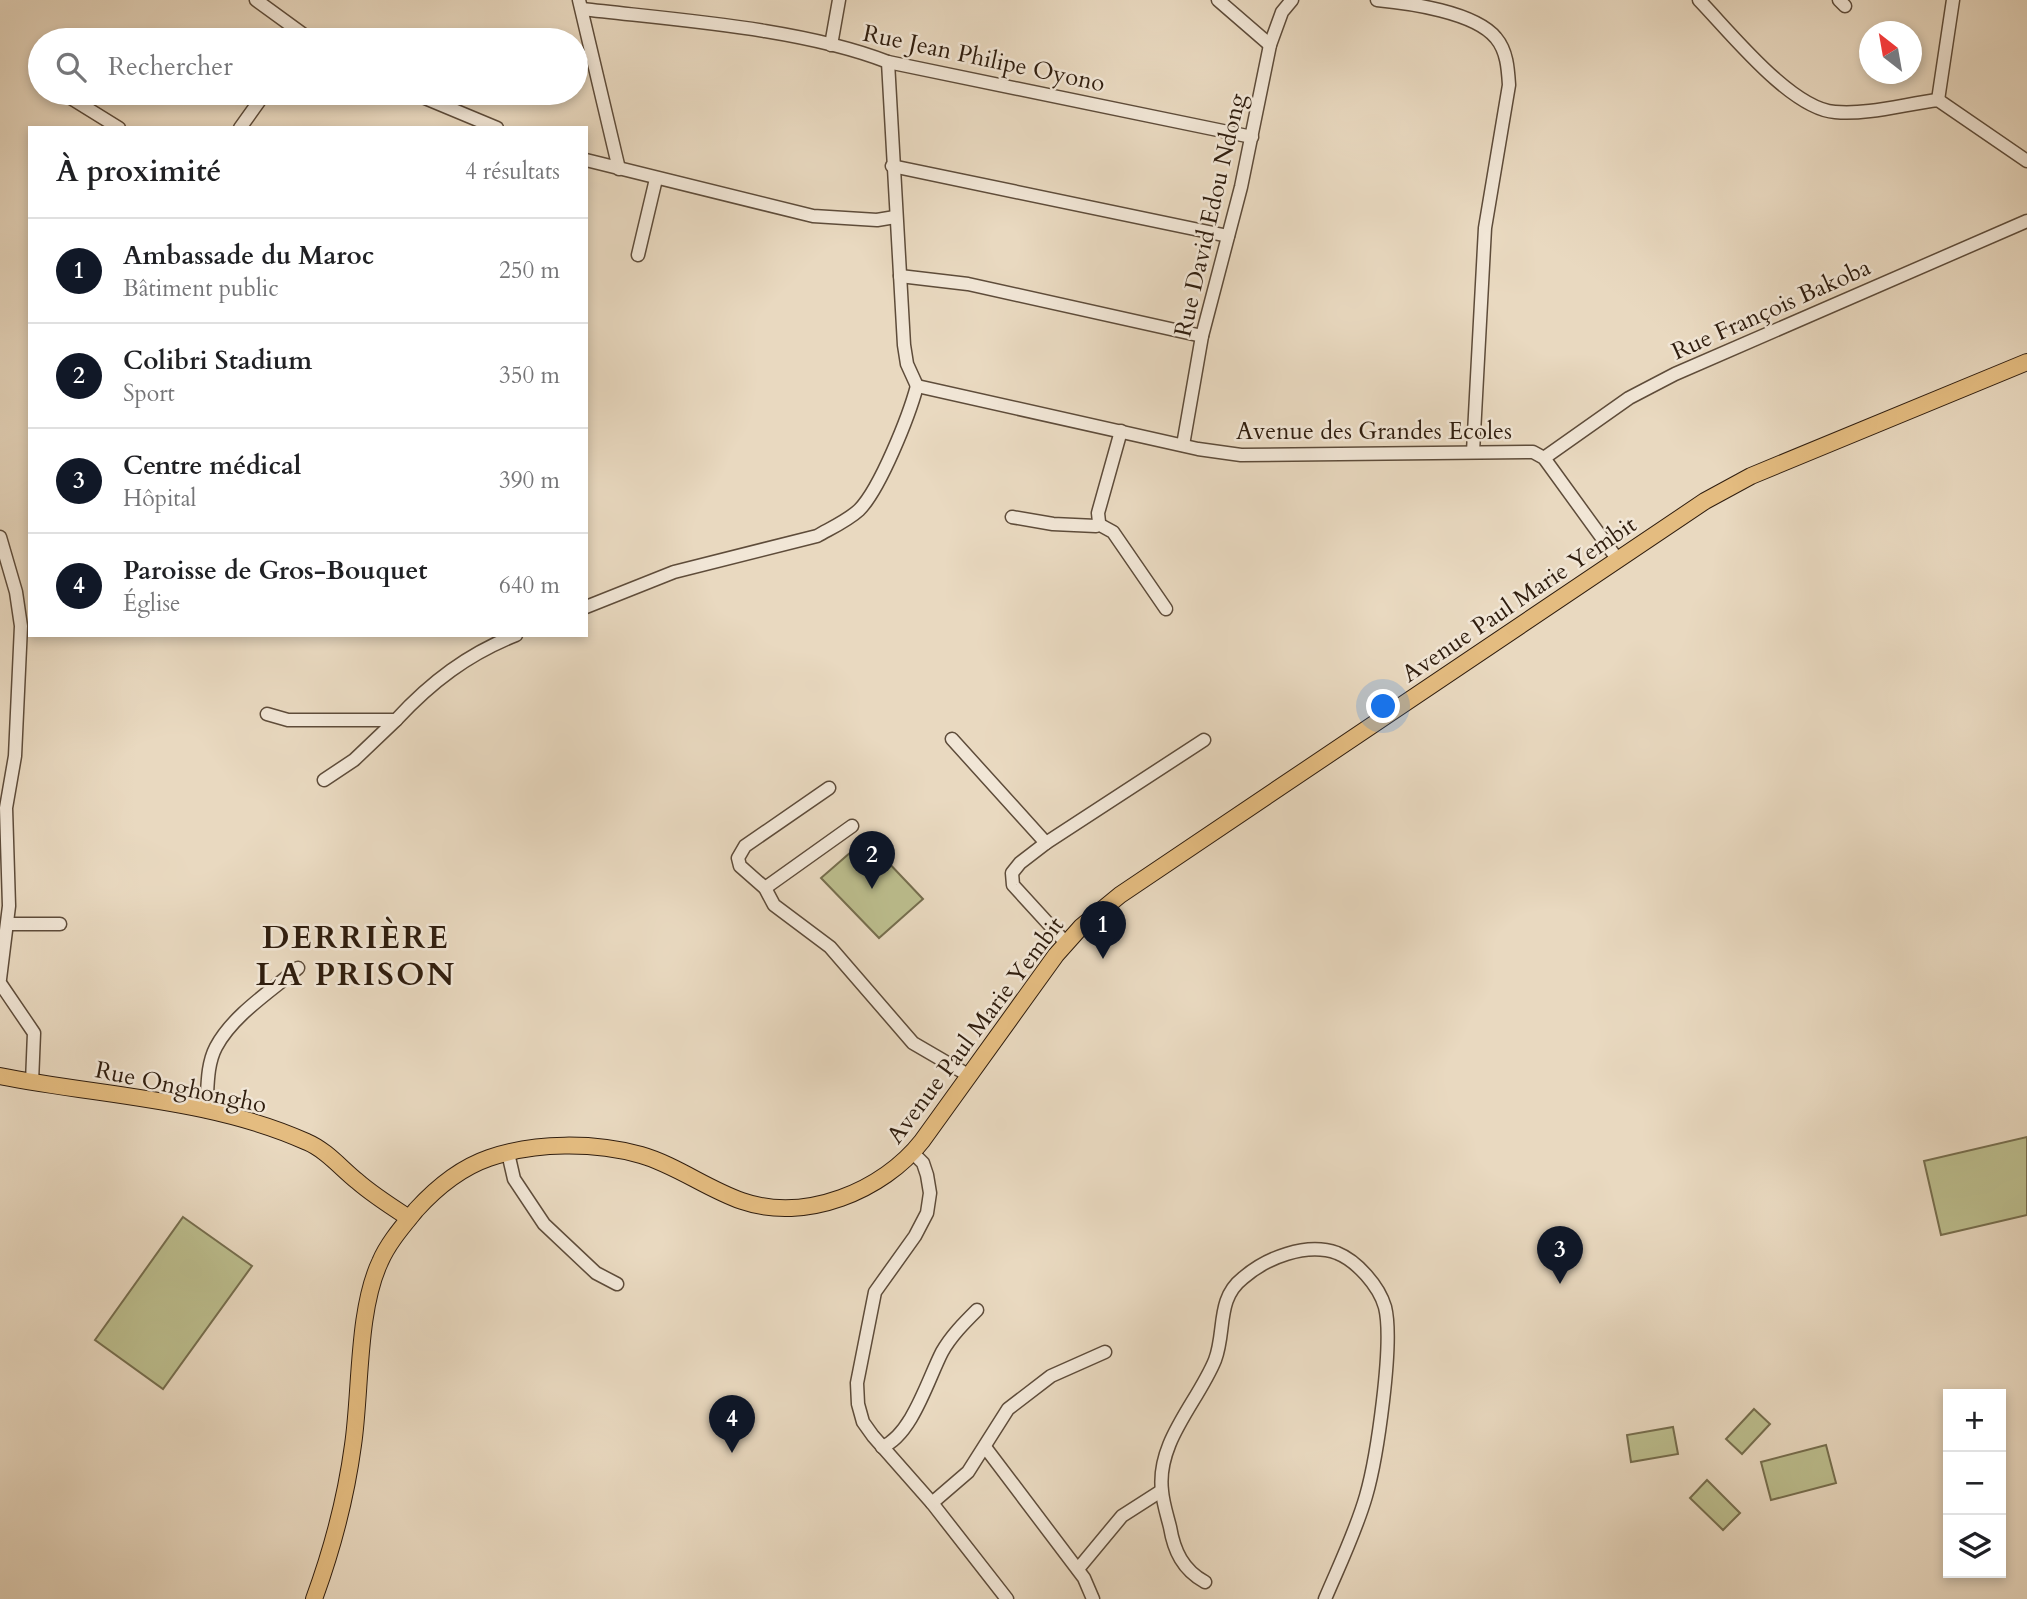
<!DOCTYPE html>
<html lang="fr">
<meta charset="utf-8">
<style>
:root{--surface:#fff;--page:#f2f2f2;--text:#202124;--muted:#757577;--line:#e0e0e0;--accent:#111827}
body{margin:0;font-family:Cardo,serif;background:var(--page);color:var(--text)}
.controls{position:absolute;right:21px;bottom:21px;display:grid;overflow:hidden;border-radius:0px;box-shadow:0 4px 10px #0003}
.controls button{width:63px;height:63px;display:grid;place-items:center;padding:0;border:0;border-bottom:2px solid var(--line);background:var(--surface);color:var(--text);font:35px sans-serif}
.compass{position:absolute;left:1859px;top:21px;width:63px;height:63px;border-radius:50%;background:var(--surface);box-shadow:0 4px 10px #0003;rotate:329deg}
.you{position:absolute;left:1384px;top:707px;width:24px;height:24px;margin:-18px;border:5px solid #fff;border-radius:50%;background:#1a73e8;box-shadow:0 0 0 10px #1a73e833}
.badge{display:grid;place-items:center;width:46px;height:46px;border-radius:50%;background:var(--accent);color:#fff;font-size:23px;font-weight:700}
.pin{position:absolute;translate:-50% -58px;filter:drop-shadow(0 2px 4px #0008)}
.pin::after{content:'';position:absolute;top:37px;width:24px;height:21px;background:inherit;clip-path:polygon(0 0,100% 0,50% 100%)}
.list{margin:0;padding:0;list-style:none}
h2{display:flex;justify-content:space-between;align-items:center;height:91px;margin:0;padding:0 28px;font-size:30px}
h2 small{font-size:23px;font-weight:400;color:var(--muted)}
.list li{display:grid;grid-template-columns:46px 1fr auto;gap:21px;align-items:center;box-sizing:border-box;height:105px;padding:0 28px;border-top:2px solid var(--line)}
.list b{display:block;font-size:26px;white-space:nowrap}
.list p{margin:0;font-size:23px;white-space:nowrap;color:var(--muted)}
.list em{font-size:23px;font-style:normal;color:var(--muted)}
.icon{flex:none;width:38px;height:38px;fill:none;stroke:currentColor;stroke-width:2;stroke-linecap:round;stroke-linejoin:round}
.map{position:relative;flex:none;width:2027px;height:1599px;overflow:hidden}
.search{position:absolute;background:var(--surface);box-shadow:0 4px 10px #0003;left:28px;top:28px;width:560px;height:77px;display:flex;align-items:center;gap:18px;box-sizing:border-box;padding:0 24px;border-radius:38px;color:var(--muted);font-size:26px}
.panel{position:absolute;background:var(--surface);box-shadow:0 4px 10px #0003;left:28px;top:126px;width:560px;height:511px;border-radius:0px}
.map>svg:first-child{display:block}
</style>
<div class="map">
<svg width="2027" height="1599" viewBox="0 0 2027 1599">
<rect width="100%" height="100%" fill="#e9d9c0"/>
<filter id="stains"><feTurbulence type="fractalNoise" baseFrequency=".00286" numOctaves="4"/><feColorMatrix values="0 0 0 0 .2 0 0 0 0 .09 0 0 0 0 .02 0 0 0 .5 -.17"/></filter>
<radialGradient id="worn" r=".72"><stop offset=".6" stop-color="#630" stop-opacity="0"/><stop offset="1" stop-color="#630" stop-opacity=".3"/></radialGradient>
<g fill="#bcbe8e" stroke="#766e4e" stroke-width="2">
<path d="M866,839L923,899L879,938L821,878Z"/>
<path d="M2027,1137V1215L1941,1235L1924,1161Z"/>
<path d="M183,1217L252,1266L163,1389L95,1340Z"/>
<path d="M1754,1409L1770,1424L1742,1454L1726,1439Z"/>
<path d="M1673,1427L1678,1454L1631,1462L1627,1435Z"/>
<path d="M1826,1445L1836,1483L1771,1500L1761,1462Z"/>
<path d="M1707,1480L1740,1513L1723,1530L1690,1498Z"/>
</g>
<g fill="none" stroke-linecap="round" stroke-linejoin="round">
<g stroke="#5e4c3a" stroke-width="15">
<g id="minor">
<path d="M256,0L311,40"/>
<path d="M579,0L619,169"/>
<path d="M1218,0L1270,45"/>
<path d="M1377,0C1409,3 1475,12 1496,38C1507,51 1508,69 1509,85L1485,228L1473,452"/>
<path d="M1699,0C1730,32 1791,109 1835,112C1868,115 1905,104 1938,100L2027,161"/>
<path d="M1839,0L1845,6"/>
<path d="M582,9C676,20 801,28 888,62L1252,137"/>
<path d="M831,45L839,0"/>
<path d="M888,62L904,345L907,364L917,386"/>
<path d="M413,93L497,128"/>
<path d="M69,97L119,128"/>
<path d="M1938,100L1953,0"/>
<path d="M240,128L265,93"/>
<path d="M586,160L813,216L877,220L895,217"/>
<path d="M892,166L1228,236"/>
<path d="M638,255L656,179"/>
<path d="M900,276L968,284L1202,336"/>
<path d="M917,386L1198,449L1241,455L1533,452L1544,458L1552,469L1618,560"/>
<path d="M1183,445L1202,336L1241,187L1270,45L1282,12L1292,0"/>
<path d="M1544,458L1629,398L1675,374L2027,221"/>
<path d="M1012,517L1053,524L1096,526"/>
<path d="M1099,522L1098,513L1121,431"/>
<path d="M1102,526L1113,532L1166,609"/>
<path d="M0,537L16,592L21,626L15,756L6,808L9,906L0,979"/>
<path d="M586,607L674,572L817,536C831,528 847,521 859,510C880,489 909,416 917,386"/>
<path d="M267,714L288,720H396C431,682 468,654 516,635"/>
<path d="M952,739L1046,843"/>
<path d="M324,780L354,760L396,720"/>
<path d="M829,788L745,846L738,858L740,866L765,888L774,905L830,947L913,1043L968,1075"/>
<path d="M765,888L852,826"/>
<path d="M8,924H60"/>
<path d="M1066,943L1013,885L1012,873L1020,863L1046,843L1204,740"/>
<path d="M0,983L34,1033L32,1082"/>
<path d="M206,1111C208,1090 206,1066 216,1047C233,1015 271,991 298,968"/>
<path d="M508,1153L514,1179L544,1224L596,1273L617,1284"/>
<path d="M913,1153L923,1163L927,1175L930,1193L927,1213L915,1236L875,1292L857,1383L858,1404L863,1422L873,1436L932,1503L1007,1599"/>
<path d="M882,1447C912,1435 928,1379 942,1352C951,1336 964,1323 977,1310"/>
<path d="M985,1447L1084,1578L1093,1599"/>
<path d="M932,1503L968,1472L1008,1409L1051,1376L1105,1352"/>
<path d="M1078,1569L1122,1516L1161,1491"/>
<path d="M1205,1582C1183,1570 1174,1551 1170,1527C1167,1515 1163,1503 1162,1491C1156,1442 1198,1402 1215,1360C1226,1331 1216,1299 1243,1278C1266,1258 1306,1242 1337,1253C1357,1261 1379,1286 1385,1307C1394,1343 1377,1458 1366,1496C1356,1531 1339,1566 1325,1599"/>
</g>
</g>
<g stroke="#2f1d0e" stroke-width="18">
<g id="major">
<path d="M0,1076C101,1096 212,1099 307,1142C326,1150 341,1168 357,1181C373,1195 392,1207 409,1218"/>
<path d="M314,1599C332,1550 346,1497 353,1445C361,1391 357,1311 380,1262C388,1243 403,1226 416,1210C436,1188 460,1168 489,1158C535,1142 594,1142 641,1155C676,1165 707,1189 742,1201C805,1223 883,1191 922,1141L1056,955L1081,927L1120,895L1705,501L1751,476L2027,362"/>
</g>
</g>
<use href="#minor" stroke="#f1e6d6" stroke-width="12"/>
<use href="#major" stroke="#e4bc80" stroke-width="16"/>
</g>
<g text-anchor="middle" stroke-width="5" stroke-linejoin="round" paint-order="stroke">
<g font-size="24" fill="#2f1d0e" stroke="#f1e6d6">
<text transform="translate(984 58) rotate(12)" y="8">Rue Jean Philipe Oyono</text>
<text transform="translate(1210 215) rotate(-77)" y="8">Rue David Edou Ndong</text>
<text transform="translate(1771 309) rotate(-24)" y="8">Rue François Bakoba</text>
<text x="1374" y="439">Avenue des Grandes Ecoles</text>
<text transform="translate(1519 599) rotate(-34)" y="8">Avenue Paul Marie Yembit</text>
<text transform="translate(975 1030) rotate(-53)" y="8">Avenue Paul Marie Yembit</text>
<text transform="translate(181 1087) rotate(12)" y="8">Rue Onghongho</text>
</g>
<g font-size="32" font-weight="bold" letter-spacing="2" fill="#2f1d0e" stroke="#f1e6d6">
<text x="356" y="948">DERRIÈRE<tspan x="356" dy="37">LA PRISON</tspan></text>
</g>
</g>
<rect width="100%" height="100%" filter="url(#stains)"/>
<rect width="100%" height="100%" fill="url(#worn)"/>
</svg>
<div class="controls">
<button>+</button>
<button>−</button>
<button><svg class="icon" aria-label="layers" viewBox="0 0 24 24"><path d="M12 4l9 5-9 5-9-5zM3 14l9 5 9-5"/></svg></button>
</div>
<svg class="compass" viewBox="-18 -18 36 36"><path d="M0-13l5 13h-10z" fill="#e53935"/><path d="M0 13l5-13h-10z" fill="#757577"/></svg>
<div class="you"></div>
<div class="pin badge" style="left:1103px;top:959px">1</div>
<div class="pin badge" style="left:872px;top:889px">2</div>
<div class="pin badge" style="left:1560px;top:1284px">3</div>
<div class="pin badge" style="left:732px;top:1453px">4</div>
<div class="search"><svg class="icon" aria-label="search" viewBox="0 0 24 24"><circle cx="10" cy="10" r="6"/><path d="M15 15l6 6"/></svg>Rechercher</div>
<section class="panel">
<h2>À proximité<small>4 résultats</small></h2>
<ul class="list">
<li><span class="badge">1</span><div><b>Ambassade du Maroc</b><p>Bâtiment public</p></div><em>250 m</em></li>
<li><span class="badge">2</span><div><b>Colibri Stadium</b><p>Sport</p></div><em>350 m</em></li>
<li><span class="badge">3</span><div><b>Centre médical</b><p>Hôpital</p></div><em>390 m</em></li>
<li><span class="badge">4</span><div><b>Paroisse de Gros-Bouquet</b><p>Église</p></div><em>640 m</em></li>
</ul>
</section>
</div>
